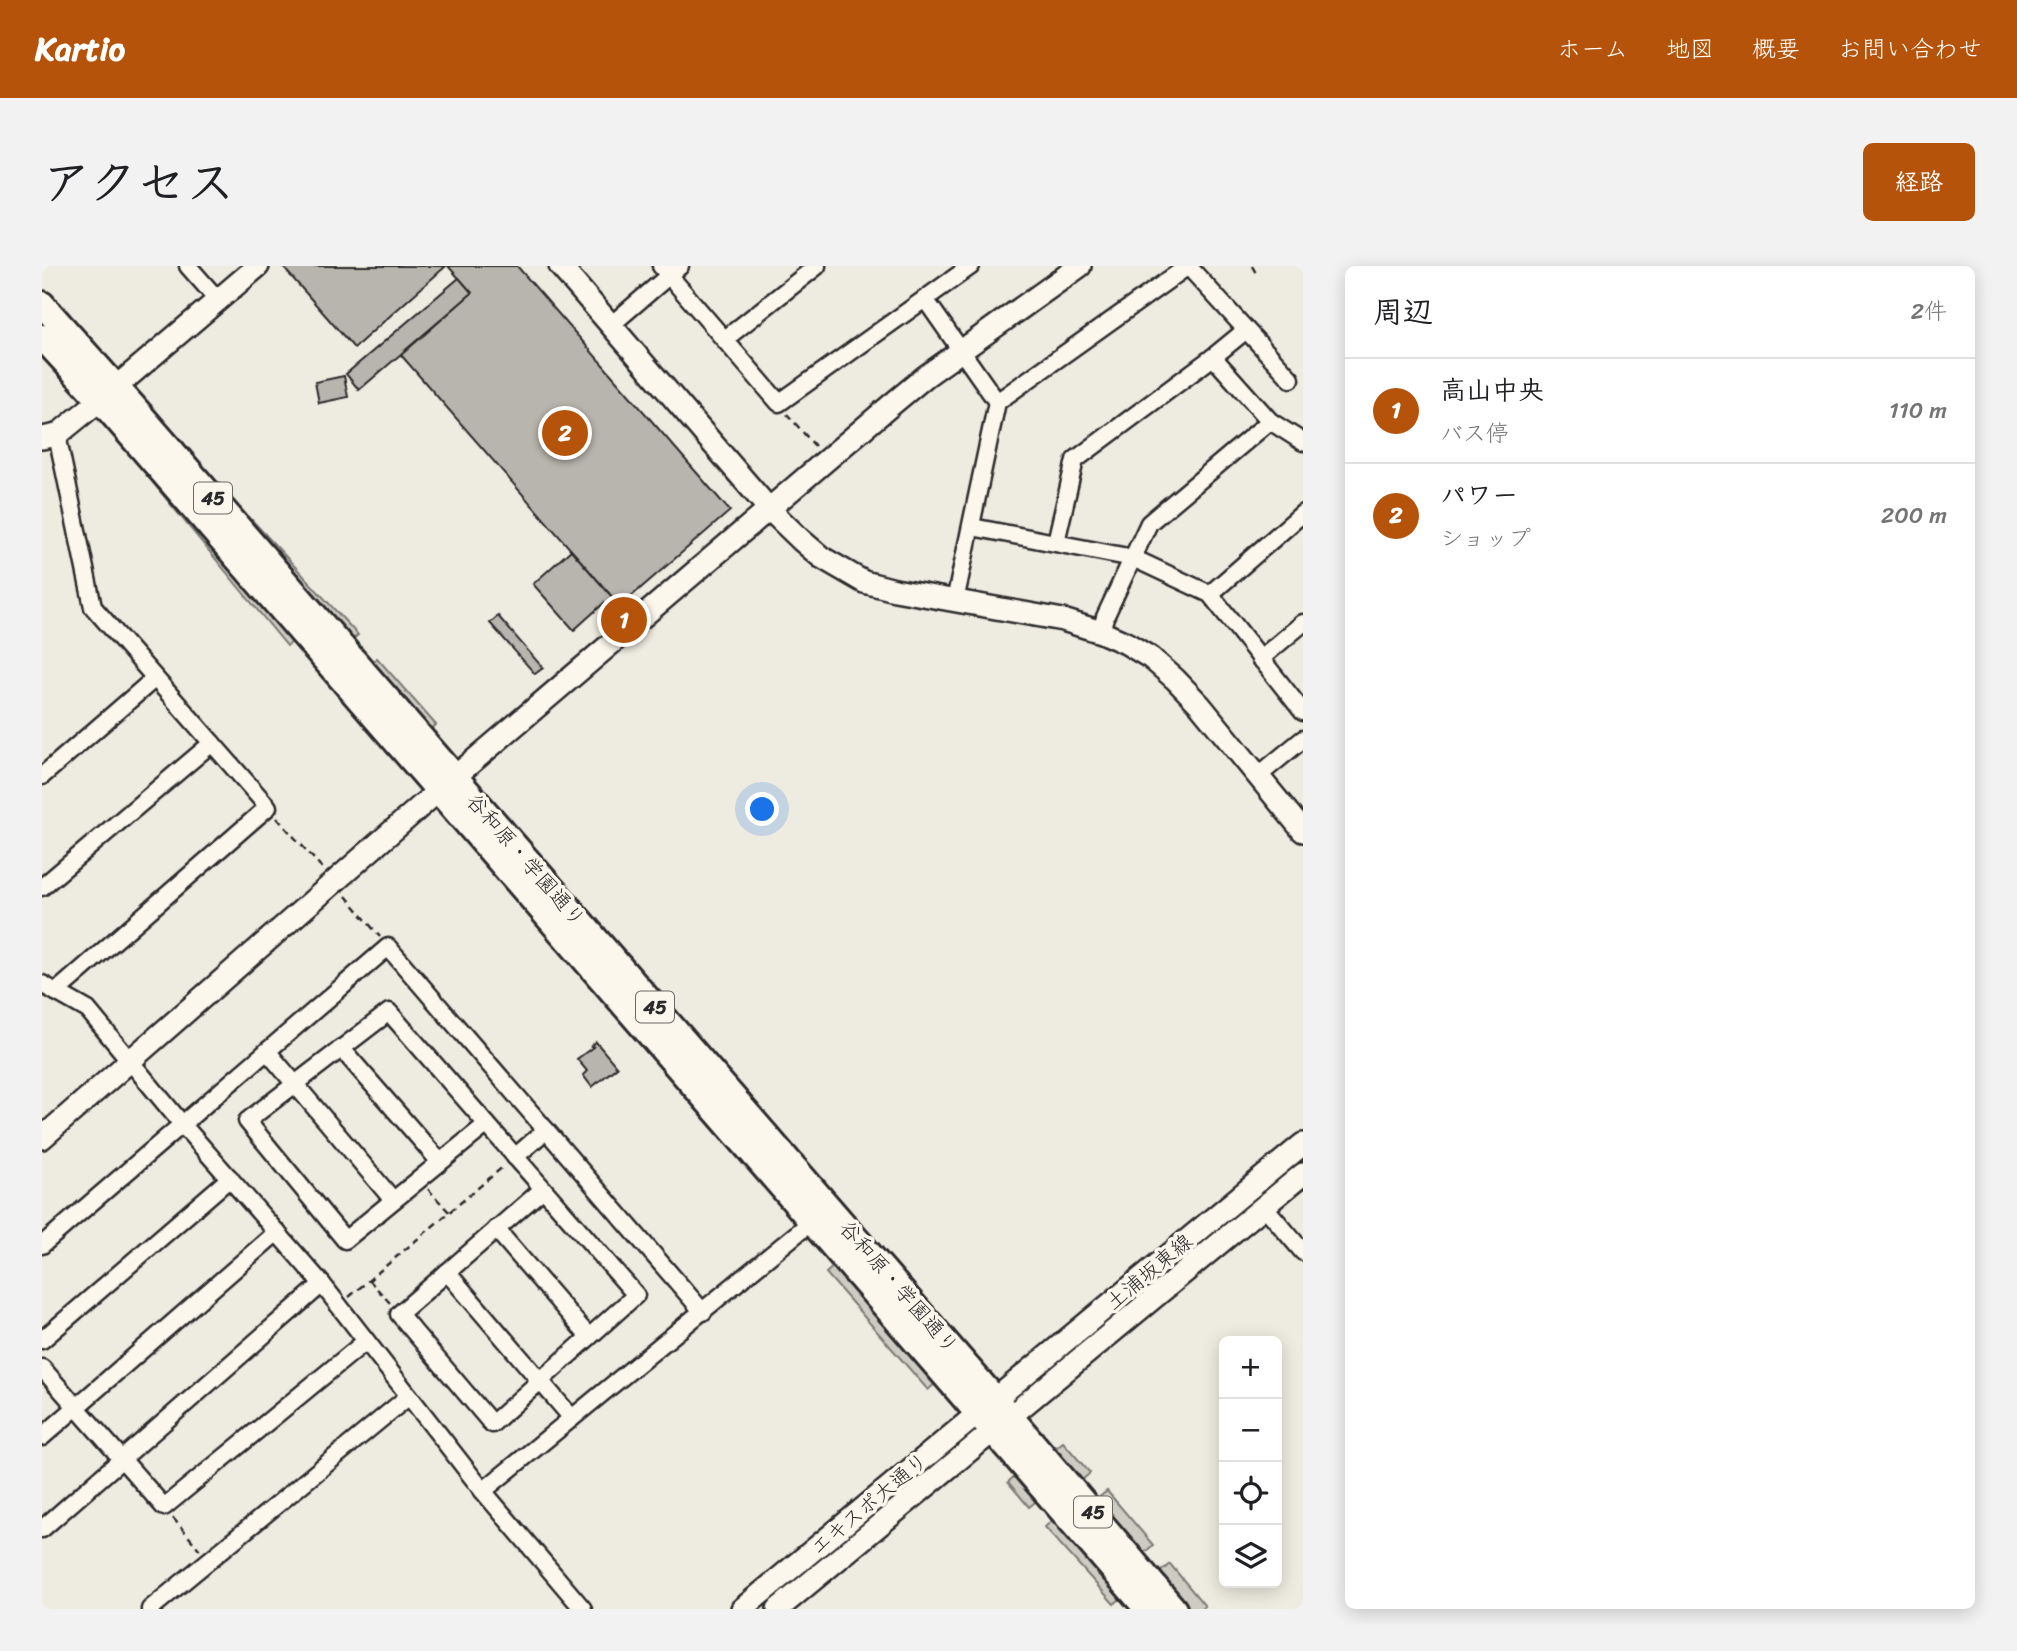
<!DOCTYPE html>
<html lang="ja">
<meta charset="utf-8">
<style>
:root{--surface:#fff;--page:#f2f2f2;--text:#202124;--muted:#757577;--line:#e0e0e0;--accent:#b45309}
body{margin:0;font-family:Sriracha,"Klee One",sans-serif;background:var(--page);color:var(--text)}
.controls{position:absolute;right:21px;bottom:21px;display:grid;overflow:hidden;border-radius:10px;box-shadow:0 4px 18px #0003}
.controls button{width:63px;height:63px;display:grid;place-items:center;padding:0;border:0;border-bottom:2px solid var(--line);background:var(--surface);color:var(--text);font:35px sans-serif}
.you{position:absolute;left:721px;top:544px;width:24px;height:24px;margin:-18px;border:5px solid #fff;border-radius:50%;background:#1a73e8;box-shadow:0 0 0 10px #1a73e833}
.badge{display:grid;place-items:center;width:46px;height:46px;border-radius:50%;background:var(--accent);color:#fff;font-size:23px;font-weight:700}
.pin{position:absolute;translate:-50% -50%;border:4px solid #fff;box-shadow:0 2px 7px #0006}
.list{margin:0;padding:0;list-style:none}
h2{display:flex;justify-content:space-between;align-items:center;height:91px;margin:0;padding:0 28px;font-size:30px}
h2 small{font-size:23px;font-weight:400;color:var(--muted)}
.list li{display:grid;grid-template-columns:46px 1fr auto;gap:21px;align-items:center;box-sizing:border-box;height:105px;padding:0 28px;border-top:2px solid var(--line)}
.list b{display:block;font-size:26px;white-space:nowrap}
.list p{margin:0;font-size:23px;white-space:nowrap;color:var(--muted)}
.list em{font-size:23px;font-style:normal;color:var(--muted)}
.icon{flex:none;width:38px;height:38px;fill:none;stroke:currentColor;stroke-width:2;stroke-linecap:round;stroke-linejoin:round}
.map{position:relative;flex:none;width:1261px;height:1343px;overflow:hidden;border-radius:10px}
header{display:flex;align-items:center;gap:42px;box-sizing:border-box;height:98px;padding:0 35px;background:var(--accent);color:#fff}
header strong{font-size:33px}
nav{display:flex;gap:38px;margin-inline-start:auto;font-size:24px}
.intro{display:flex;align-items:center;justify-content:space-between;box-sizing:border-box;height:168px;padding:0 42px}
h1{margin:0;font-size:49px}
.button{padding:18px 32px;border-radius:10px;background:var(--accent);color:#fff;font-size:24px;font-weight:700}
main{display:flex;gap:42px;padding:0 42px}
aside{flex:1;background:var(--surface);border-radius:10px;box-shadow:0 4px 18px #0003}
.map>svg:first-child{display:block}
</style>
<header>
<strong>Kartio</strong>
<nav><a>ホーム</a><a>地図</a><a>概要</a><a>お問い合わせ</a></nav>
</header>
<div class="intro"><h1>アクセス</h1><a class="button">経路</a></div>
<main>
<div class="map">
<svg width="1261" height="1343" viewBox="0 0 1261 1343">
<rect width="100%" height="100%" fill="#eeebe0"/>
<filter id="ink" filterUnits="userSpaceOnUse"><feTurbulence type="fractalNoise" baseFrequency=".0143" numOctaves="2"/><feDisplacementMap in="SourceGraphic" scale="14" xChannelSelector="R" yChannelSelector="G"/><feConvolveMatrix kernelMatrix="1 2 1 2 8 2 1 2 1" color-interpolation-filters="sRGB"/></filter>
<g filter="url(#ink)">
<g fill="#cecbc2" stroke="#7c7b76" stroke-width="2">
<path d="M111,209L253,374L245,380L107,212Z"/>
<path d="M210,254L316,369L308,376L205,257Z"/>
<path d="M335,392L394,459L386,466L327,399Z"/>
<path d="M794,998L896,1115L886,1124L784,1007Z"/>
<path d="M1021,1176L1048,1207L1038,1216L1010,1185Z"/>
<path d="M976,1207L998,1232L987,1241L966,1216Z"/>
<path d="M1065,1225L1111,1279L1100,1289L1054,1234Z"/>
<path d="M1014,1251L1083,1329L1072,1338L1003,1261Z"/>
<path d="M1128,1298L1163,1340L1159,1343H1147L1117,1307Z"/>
</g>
<g fill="#b8b5ae" stroke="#2b2b2b" stroke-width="2">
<path d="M243,0H404L312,82L241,1Z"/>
<path d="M406,0H475L688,245L578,340L359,89L430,27Z"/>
<path d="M417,12L430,27L317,124L304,108Z"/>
<path d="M302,110L306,131L277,137L273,116Z"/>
<path d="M529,284L578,340L571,347L562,337L532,364L491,318Z"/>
<path d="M456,350L501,402L493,408L448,357Z"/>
<path d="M554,776L575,801L550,821L541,809L545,805L535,793L551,781L549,780Z"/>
</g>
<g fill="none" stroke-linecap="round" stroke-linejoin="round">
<g stroke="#2b2b2b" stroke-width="21">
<g id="street">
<path d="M146,0L176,34"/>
<path d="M619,0L737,137L929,0"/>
<path d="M1146,0L1249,113"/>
<path d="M883,33L955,136"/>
<path d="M569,59L638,0"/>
<path d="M683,73L775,0"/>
<path d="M1171,91L1228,155L1261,176"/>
<path d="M930,261L1091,292L1168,328L1261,446"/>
<path d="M1014,276L1033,194L1171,91L1204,64"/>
<path d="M1168,328L1261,247"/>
<path d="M913,335L955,136L1146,0"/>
<path d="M1059,366L1063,351L1107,257L1228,155"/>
<path d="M1218,393L1261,357"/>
<path d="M0,510L112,413"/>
<path d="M1216,510L1261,473"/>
<path d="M0,621L170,477"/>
<path d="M0,718L46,744L140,858L280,1018L441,1225L541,1343"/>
<path d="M14,726L226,541L51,341L15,169"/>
<path d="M299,782L398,896"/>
<path d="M225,785L351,934"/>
<path d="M445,858L303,974L205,855L347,746L594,1029L450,1158L357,1048L501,923"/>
<path d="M473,891L504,864"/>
<path d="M1222,940L1261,986"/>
<path d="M454,963L547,1071"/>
<path d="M0,979L346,681L661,1046"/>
<path d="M405,1006L530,1152"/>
<path d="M0,1074L188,912"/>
<path d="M0,1102L122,1241L324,1075"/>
<path d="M0,1171L235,966"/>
<path d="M441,1225L769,956"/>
<path d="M0,1263L280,1018"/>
<path d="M108,1343L367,1130"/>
</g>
</g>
<g stroke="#2b2b2b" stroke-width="26">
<g id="secondary">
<path d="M518,0L727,243L759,274L779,291L822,316L853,324L1021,354L1059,366L1084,377L1109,392L1133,413L1158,439L1261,565"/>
<path d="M0,172L15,169L74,121L216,0"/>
<path d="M0,872L396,525L849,139L884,110L1038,0"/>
<path d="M700,1343L1261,878"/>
<path d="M736,1343L1261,908"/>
</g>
</g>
<g stroke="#2b2b2b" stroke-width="30">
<g id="primary">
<path d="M0,38L92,141L968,1150L1132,1343"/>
<path d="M0,71L58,134L1105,1343"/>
</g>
</g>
<g stroke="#2b2b2b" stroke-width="2.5" stroke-dasharray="7 5" stroke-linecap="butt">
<path d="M1210,0L1215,9"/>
<path d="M745,148L773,180"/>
<path d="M235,552L282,604"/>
<path d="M304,630L338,671"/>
<path d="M386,923L407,946"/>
<path d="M327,1014L348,1037"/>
<path d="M307,1031L462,900"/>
<path d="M131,1252L158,1284"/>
</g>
<use href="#street" stroke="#fbf7ec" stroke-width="16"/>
<use href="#secondary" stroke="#fbf7ec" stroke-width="21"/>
<use href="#primary" stroke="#fbf7ec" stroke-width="24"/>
</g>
</g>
<g text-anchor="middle" stroke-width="7" stroke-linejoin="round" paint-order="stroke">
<g fill="#fbf7ec" stroke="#696865" stroke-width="2">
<rect x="152" y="216.5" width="38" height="31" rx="5"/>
<rect x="594" y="725.5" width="38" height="31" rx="5"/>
<rect x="1032" y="1230.5" width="38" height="31" rx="5"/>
</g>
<g font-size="19" font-weight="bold" fill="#2b2b2b">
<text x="171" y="239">45</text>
<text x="613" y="748">45</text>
<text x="1051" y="1253">45</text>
</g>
<g font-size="21" fill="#2b2b2b" stroke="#fbf7ec">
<text transform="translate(484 594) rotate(49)" y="7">谷和原・学園通り</text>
<text transform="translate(1107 1006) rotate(-40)" y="7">土浦坂東線</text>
<text transform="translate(857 1021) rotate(49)" y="7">谷和原・学園通り</text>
<text transform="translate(827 1238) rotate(-40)" y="7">エキスポ大通り</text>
</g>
</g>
</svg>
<div class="controls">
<button>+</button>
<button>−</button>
<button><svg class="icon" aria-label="locate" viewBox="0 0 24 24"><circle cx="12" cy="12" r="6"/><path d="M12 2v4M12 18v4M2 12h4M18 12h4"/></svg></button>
<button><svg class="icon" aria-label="layers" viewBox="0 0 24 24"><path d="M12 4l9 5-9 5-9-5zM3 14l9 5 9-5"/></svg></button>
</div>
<div class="you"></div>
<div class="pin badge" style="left:582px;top:354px">1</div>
<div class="pin badge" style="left:523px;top:167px">2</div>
</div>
<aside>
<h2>周辺<small>2件</small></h2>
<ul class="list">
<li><span class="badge">1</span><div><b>高山中央</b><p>バス停</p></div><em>110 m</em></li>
<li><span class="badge">2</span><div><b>パワー</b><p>ショップ</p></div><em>200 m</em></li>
</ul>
</aside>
</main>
